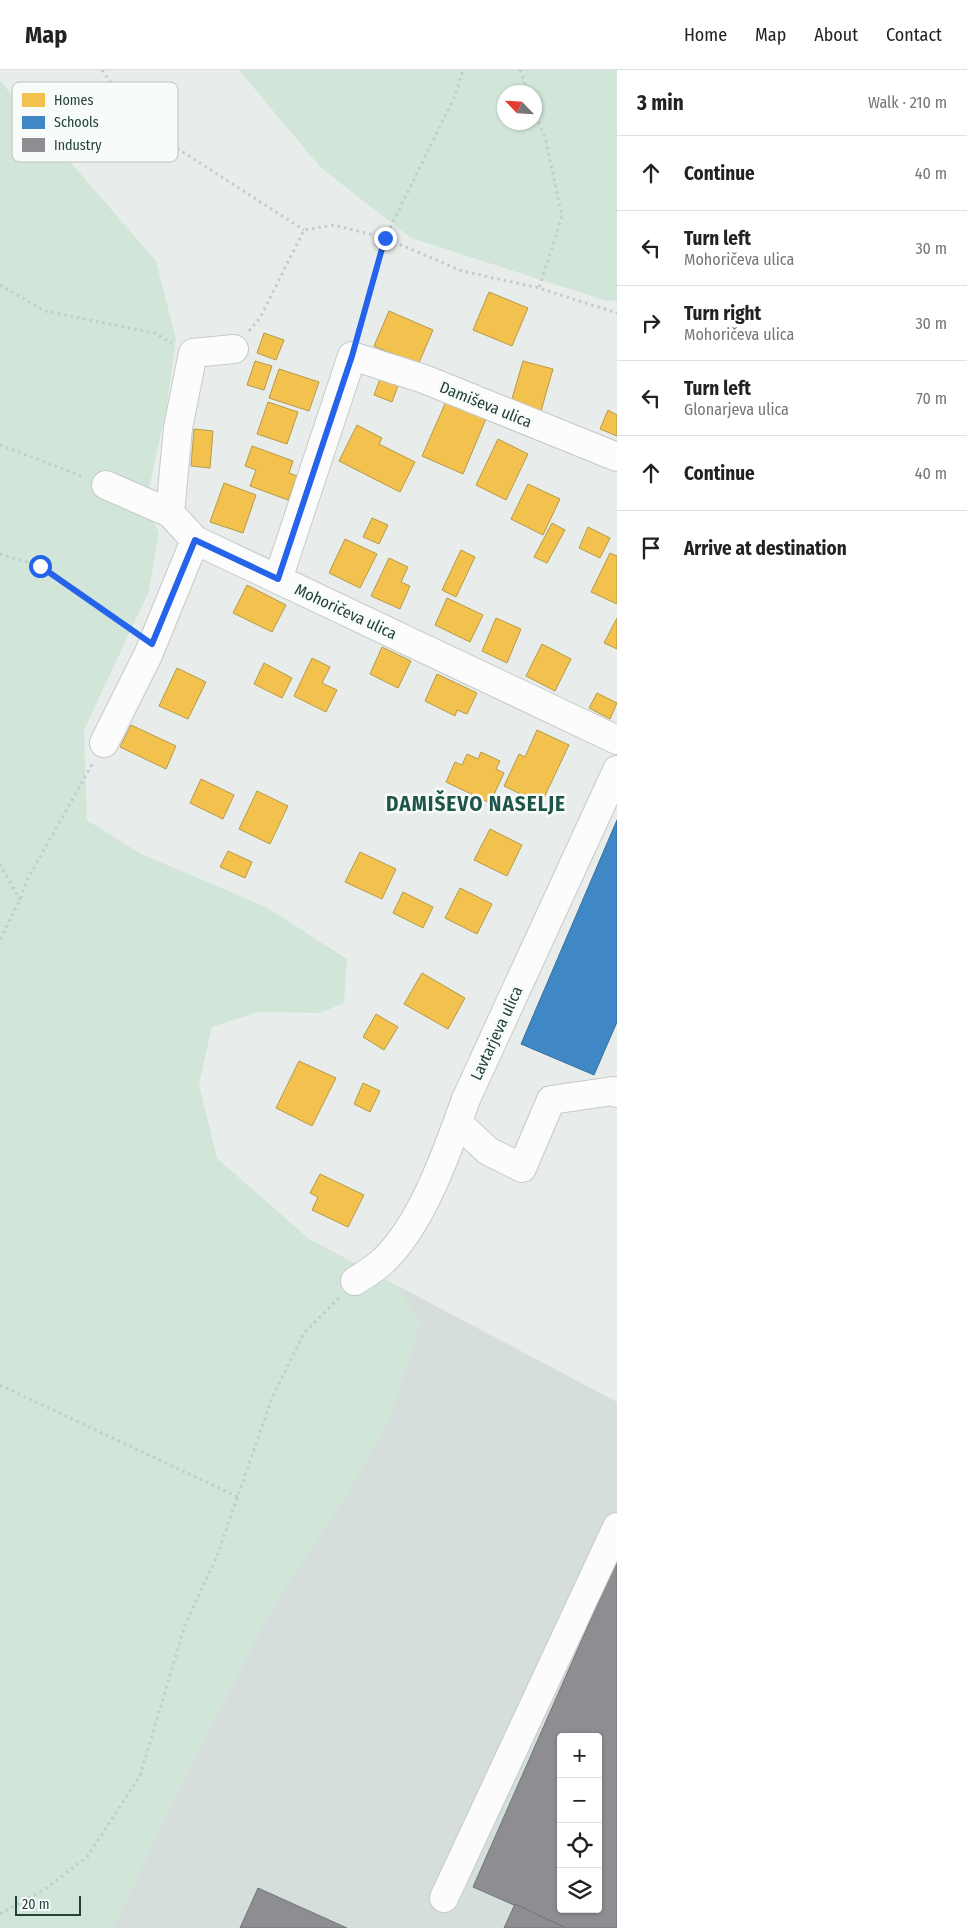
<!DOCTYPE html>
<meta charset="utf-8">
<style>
:root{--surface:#fff;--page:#f6f6f6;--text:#222;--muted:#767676;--line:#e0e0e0}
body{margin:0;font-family:"Fira Sans Condensed",sans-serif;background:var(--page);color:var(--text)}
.controls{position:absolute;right:15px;bottom:15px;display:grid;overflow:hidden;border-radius:5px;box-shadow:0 1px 4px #0004}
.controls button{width:45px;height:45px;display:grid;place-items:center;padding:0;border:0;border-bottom:1px solid var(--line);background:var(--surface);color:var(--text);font:25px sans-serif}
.compass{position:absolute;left:497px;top:15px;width:45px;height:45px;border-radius:50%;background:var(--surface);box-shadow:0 1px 4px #0004;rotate:295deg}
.scale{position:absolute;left:15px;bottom:12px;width:66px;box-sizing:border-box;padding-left:5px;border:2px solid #24423a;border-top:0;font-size:14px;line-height:18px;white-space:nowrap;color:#24423a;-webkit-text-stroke:4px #f7fbf9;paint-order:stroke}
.stop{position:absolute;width:15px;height:15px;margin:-11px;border:4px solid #2563eb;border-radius:50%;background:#fff}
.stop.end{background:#2563eb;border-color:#fff;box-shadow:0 1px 5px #0008}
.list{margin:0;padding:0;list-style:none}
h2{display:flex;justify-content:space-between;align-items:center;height:65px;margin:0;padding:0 20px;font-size:21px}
h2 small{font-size:16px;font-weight:400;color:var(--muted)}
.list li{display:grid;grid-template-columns:32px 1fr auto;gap:15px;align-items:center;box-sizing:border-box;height:75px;padding:0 20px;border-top:1px solid var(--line)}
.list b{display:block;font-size:19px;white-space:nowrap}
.list p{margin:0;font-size:16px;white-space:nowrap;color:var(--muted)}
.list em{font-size:16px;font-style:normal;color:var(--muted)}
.icon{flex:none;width:28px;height:28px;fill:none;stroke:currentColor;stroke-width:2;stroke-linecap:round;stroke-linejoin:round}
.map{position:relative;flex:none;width:617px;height:1858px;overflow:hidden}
header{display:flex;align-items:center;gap:30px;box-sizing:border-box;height:70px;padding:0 25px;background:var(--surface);border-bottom:1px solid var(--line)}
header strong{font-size:24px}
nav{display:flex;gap:28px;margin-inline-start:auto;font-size:18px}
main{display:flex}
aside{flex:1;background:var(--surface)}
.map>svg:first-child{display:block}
</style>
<header>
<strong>Map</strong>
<nav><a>Home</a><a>Map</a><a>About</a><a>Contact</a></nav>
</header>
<main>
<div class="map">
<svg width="617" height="1858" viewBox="0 0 617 1858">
<rect width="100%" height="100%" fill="#e8edeb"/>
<path fill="#d6dedb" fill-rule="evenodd" d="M396,1215L617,1332V1858H113L171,1735L269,1543L350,1420L420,1253ZM561,1667H598V1839H561Z"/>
<g fill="#d1e6d8" fill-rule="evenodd">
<path d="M239,0H617V231L604,230L411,168L321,98ZM504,22H534V52H504Z"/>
<path d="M0,11L156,191L176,269L166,341L145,437L159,462L149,521L84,660L87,750L141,784L266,837L347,889L344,933L320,943L258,942L212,957L199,1014L217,1088L309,1169L396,1215L420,1253L390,1349L350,1420L269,1543L171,1735L113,1858H0Z"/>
</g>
<g fill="#f2c14e" stroke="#b49b48">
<path d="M489,222L528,238L512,276L473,260Z"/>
<path d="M389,241L433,260L418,295L374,276Z"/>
<path d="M264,263L284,270L276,290L257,283Z"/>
<path d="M255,291L272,296L264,320L247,315Z"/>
<path d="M523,291L553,299L541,341L511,332Z"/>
<path d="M279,299L319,312L309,341L269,328Z"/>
<path d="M380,309L398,316L392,332L374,325Z"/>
<path d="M448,327L488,344L463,404L422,386Z"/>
<path d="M268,332L298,342L287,374L257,364Z"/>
<path d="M608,340L617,345V366L600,359Z"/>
<path d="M357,355L382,368L379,374L415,392L400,422L339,391Z"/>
<path d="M194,359L213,361L210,398L191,396Z"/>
<path d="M498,369L528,384L506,430L476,415Z"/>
<path d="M252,376L293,391L289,403L297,406L288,430L250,416L256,400L245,396Z"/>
<path d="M224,413L256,425L243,463L210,452Z"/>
<path d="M528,414L560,429L543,465L511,449Z"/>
<path d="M372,448L388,455L379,474L363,467Z"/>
<path d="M552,453L565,460L547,493L534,487Z"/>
<path d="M588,457L610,468L600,488L579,478Z"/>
<path d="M345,469L377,484L360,518L329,503Z"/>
<path d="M461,480L475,487L456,527L442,520Z"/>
<path d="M610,483L617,486V534L591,522Z"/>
<path d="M389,488L408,497L401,512L410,516L400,539L371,526Z"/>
<path d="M247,515L286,535L272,562L233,543Z"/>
<path d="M447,528L483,545L470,572L435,555Z"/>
<path d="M496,548L521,559L507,593L482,581Z"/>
<path d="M617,548V579L604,573Z"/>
<path d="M542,574L571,589L555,621L526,606Z"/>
<path d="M382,577L411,591L398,618L370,604Z"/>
<path d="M312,588L330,597L322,613L337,620L326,642L294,626Z"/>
<path d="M264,593L292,608L282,628L254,614Z"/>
<path d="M177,598L206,612L188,649L159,636Z"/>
<path d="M437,604L477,623L467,644L457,640L455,646L425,631Z"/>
<path d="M597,623L617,633L610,649L589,638Z"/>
<path d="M131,655L176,676L166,699L120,677Z"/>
<path d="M537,660L569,675L541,734L504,716L519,684L525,687Z"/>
<path d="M481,682L500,691L496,699L504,703L490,733L446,712L455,692L462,695L467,684L478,689Z"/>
<path d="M201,709L234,725L223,749L190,733Z"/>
<path d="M257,721L288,736L270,774L239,759Z"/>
<path d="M490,759L522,775L507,806L474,790Z"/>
<path d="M228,781L252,792L245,808L220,797Z"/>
<path d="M360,782L396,799L382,829L345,812Z"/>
<path d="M460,818L492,834L477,864L445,848Z"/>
<path d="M403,822L433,837L423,858L393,843Z"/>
<path d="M422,903L465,928L448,959L404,934Z"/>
<path d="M376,944L398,957L384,980L363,967Z"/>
<path d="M299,991L336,1008L312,1056L276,1038Z"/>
<path d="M363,1013L380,1021L370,1042L354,1034Z"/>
<path d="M320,1104L364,1125L348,1157L312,1140L318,1127L310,1123Z"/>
</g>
<path fill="#3f88c5" stroke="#37739b" d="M617,750V952L594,1005L521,974Z"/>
<g fill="#8d8d92" stroke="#6e7678" fill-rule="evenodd">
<path d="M617,1490V1858H566L473,1817ZM561,1667H598V1839H561Z"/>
<path d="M258,1818L347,1858H240Z"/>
<path d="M515,1834L566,1858H504Z"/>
</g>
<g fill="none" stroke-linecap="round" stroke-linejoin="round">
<g stroke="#c5cac8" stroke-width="30">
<g id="minor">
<path d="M106,415L170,443"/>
<path d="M195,470L170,443L178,358L193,283L234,279"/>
<path d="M278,509L352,286L424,309L617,387"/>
<path d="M104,673L148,585L195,470L617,670"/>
<path d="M458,1053L488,1081L522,1098L551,1030L613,1021L617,1023"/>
<path d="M355,1211C364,1205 375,1199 383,1191C422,1155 448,1079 466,1029L617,700"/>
<path d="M444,1828L617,1457"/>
</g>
</g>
<g stroke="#c3ccca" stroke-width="3" stroke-dasharray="2.5 4" stroke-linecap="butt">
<path d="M102,0L141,55L304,160"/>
<path d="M520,0L528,22"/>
<path d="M534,40L546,71L562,146L539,218"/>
<path d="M0,215L45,241L154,263L172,273"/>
<path d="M249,261L260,248L304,160L334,155L385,168L462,201L539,218L617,243"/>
<path d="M358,263L385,168L455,26L463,0"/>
<path d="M0,375L84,407"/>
<path d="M0,484L41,496L132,561"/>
<path d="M0,794L20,830"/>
<path d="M0,869L20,830L27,810L93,693"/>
<path d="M0,1315L238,1427"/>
<path d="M0,1844L45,1819L87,1787L140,1706L185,1555L217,1486L272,1328L304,1263L339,1228"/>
</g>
<use href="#minor" stroke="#fcfcfc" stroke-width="28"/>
</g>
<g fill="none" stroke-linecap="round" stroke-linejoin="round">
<path stroke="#2563eb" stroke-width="6" d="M40,496L152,574L195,470L278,509L352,286L385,168"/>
</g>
<g text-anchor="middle" stroke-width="5" stroke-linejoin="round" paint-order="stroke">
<g font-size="16" fill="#24423a" stroke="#f7fbf9">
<text transform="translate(486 334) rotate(22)" y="6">Damiševa ulica</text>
<text transform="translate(346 541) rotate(25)" y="6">Mohoričeva ulica</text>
<text transform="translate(496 963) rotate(-65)" y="6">Lavtarjeva ulica</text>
</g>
<g font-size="21" font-weight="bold" letter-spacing="1" fill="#1f5548" stroke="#f7fbf9">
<text x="476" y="741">DAMIŠEVO NASELJE</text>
</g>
</g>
<rect x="12" y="12" width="166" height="80" rx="8" fill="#f7fbf9" stroke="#b8c4c0" stroke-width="1"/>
<rect x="22" y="23" width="23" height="14" fill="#f2c14e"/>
<rect x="22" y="46" width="23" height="13" fill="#3f88c5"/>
<rect x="22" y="68" width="23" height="14" fill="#8d8d92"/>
<g font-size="14" fill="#24423a">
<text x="54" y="35">Homes</text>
<text x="54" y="57">Schools</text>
<text x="54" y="80">Industry</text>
</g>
</svg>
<div class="controls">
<button>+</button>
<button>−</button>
<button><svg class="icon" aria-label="locate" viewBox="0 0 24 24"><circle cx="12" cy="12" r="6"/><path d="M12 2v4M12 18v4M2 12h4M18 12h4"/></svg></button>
<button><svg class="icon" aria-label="layers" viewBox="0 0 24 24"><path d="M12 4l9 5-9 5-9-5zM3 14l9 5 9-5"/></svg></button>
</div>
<svg class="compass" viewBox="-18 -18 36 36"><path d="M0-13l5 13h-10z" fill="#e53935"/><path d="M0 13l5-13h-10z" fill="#767676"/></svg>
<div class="scale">20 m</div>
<div class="stop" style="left:40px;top:496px"></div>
<div class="stop end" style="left:385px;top:168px"></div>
</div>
<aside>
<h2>3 min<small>Walk · 210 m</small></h2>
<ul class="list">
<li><svg class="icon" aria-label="ahead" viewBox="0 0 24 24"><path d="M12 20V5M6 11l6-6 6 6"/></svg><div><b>Continue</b></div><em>40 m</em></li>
<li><svg class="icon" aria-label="left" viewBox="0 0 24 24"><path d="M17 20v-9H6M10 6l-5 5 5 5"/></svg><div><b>Turn left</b><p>Mohoričeva ulica</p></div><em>30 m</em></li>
<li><svg class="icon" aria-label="right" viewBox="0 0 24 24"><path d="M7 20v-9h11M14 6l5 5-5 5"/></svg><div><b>Turn right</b><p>Mohoričeva ulica</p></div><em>30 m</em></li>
<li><svg class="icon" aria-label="left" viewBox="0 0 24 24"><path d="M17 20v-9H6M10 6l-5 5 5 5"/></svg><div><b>Turn left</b><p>Glonarjeva ulica</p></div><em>70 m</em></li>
<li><svg class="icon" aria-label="ahead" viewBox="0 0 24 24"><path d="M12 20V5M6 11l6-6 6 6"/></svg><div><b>Continue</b></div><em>40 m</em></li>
<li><svg class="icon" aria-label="arrive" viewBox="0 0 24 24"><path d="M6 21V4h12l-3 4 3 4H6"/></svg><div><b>Arrive at destination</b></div></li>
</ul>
</aside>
</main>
